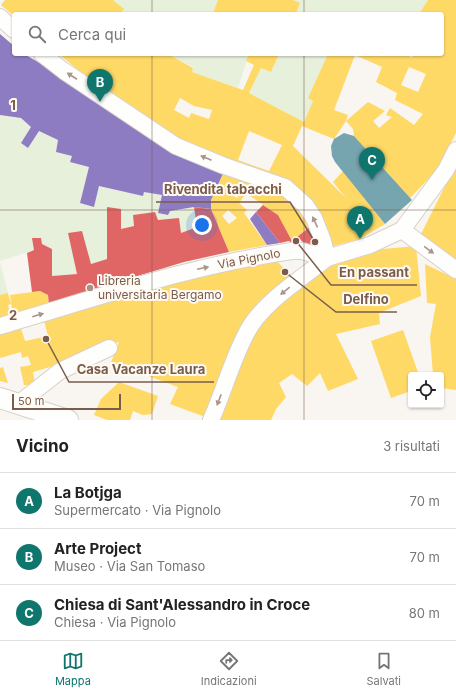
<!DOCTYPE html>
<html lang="it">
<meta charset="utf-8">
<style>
:root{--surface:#fff;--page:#f6f6f6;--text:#222;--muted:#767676;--line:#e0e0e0;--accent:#0f766e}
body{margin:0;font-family:Inter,sans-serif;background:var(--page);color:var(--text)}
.controls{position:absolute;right:12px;bottom:12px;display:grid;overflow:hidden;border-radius:4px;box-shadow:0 1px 3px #0004}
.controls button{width:36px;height:36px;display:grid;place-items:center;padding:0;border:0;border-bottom:1px solid var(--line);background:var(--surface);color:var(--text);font:20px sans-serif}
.scale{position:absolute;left:12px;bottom:10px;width:109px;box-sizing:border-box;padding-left:4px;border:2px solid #7a5c4d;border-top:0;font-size:11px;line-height:14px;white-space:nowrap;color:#7a5c4d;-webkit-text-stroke:3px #fffaf3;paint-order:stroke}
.you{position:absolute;left:202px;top:225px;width:14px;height:14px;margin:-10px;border:3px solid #fff;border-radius:50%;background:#1a73e8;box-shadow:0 0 0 6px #1a73e833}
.badge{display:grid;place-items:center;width:26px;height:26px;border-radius:50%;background:var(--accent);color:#fff;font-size:13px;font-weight:700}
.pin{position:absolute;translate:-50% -33px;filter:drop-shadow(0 1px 2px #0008)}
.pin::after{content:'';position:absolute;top:21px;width:14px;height:12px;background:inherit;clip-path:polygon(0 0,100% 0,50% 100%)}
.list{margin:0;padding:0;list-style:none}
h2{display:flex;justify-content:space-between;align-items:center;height:52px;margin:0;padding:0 16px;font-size:17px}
h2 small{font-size:13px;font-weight:400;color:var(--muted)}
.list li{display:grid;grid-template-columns:26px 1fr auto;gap:12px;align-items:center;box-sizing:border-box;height:56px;padding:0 16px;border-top:1px solid var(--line)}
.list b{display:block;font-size:15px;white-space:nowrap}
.list p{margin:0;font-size:13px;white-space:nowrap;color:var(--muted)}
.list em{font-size:13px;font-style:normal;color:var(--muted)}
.icon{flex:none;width:22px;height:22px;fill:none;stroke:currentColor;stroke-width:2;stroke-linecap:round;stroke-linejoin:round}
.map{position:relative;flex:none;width:456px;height:420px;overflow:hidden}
.search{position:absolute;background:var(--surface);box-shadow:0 1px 3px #0004;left:12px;right:12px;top:12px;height:44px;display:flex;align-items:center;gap:10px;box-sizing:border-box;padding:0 14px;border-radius:4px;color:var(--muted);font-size:15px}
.sheet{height:220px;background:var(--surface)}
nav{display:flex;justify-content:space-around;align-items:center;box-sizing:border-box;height:56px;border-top:1px solid var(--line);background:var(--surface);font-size:11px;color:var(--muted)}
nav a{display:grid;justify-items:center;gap:2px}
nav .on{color:var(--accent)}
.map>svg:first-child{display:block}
</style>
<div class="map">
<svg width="456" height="420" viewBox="0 0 456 420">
<rect width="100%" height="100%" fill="#f9f5f0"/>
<g fill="#e7f0db">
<path d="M113,0H218L213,13L216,14H120Z"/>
<path d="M293,0H428L419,14H296L300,3Z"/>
<path d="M168,54H249L238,88L192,72L193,67Z"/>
<path d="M279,54H328L308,98L313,101L304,122L249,93L261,68L271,72Z"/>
<path d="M0,115L21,118L31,127L21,143L28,148L39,131L58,140L56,152L72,156L71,162L89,167L80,203L94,207L99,186L143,196L144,192L162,195L158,213L168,215L170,211L194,207L197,227L181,233L179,219L158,220L155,212L133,215L134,226L121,229V209L107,207V259L91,264L82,231L68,233L77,274L52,276V249L42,244L41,238L33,239L34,250L0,261Z"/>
<path d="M0,262L8,293L0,295Z"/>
</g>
<g fill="#ffd966" fill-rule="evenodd">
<path d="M5,0H113L124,9L120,14H14V16L1,5Z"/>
<path d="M218,0H293L300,3L296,14L213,13Z"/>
<path d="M428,0H456V133L437,170L410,198L354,136L353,129L346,121L368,102L385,111L373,121L379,128L392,117L386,115L390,108L414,125L423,114L395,100L397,93L376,82L382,67L355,55L334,110L348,115L346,121L334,139L302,126L293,146L346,198L333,182L343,171L385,224L360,239L330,247L319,218L270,177L180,143L108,95L59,54H168L193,68L192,72L243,90L254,65L246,61L249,54H279L271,72L261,68L249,93L304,122L313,101L308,98L328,54H406L412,58L413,54H442V14H419ZM409,67L426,74L418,92L401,85ZM180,98L194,106L212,110L209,119L191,113L189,118L174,110ZM249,131L282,145L269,171L238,160Z"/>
<path d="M456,164V265L420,236Z"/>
<path d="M225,169L272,189L290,199L303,211L311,226L292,241L278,215L246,193L239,203L247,210L244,213L267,245L229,252L211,209V200ZM233,188L240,192L237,198L230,194ZM228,210L237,218L229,224L222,216Z"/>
<path d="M416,246L421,296L379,313L380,324L336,334L358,379L328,391L320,373L307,386L292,374L279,383L286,397L276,409L271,420H215L252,333L265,315L329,266L372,250Z"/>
<path d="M274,258L295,280L266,302L208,418L170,404L178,387L111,362L119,342L94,348L60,364L33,372L35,385H24L20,367L31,365L28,356L22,358L21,352L0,358V330L20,325L25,341L48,336L43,317L162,284Z"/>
<path d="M425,264L456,279V390L441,388V375H433L430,337L436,304L427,303Z"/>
<path d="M40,291L48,295L49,305L13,316L10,295Z"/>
<path d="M8,293L11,304L8,305L11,317L0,319V295Z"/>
<path d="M403,330L419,375H411V391L391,398L371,341Z"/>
<path d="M3,367L8,383L0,381V368Z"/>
<path d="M119,382L158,396L152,414L143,415L133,411L130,420H107L94,415L101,399Z"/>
</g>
<g fill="#e06666">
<path d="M263,205L278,215L292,241L311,226L317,239L310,247L299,239L293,244L289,241L280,243L256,212Z"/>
<path d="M107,207L121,209V229L134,226L133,215L155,212L158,220L179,218L181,233L197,227L194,207L211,209L229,252L184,262L98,288L49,305L48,295L40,291L32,292L27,253L34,250L32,238H41L42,244L52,249V276L77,274L68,233L82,231L91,264L107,259Z"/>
</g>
<g fill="#8e7cc3">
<path d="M0,34L14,46V54H24L225,169L211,200V209L194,207L170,211L168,215L158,213L162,195L144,192L143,196L99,186L94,207L80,203L89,167L70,162L72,156L56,152L58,140L39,131L28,148L21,143L31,127L21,118L0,115Z"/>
<path d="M256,212L280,243L267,245L250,219Z"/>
</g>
<path fill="#76a5af" d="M344,133L354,136L412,200L385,224L335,162L332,156L331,146L334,139Z"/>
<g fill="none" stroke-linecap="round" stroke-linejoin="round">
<g stroke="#d7d1cb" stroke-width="18">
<g id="minor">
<path d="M0,17L14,30"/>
<path d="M42,54L64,71L176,146L222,165L285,187L306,206L314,218L323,241L327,258"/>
<path d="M402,230L456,270"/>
<path d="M0,326C97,298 192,265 292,251H302L327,258L370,245L402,230L446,170L456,150"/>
<path d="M18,404L60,371L109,348"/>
<path d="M211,420C224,391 232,360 247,332C262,303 301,279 327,258"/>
</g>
</g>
<g stroke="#d7d1cb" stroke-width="22">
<path id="tertiary" d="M0,398L68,420"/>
</g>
<use href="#minor" stroke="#fefefd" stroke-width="16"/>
<use href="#tertiary" stroke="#fefefd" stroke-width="20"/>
</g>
<defs><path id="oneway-solid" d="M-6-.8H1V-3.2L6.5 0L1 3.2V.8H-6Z"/></defs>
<g fill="#a8958b">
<use href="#oneway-solid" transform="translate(72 76) rotate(-147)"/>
<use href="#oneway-solid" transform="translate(206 158) rotate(-157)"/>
<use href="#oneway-solid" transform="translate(315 222) rotate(-115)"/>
<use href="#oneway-solid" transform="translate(429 250) rotate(36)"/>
<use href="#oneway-solid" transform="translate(203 268) rotate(-12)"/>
<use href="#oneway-solid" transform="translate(285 291) rotate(141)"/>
<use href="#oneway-solid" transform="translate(38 315) rotate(-16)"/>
<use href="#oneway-solid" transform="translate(219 400) rotate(111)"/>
</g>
<path fill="none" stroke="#7a5c4d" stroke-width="1" stroke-opacity="0.55" d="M152,0V14M304,0V14M152,54V420M304,54V420M0,210H456"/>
<circle fill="#a69286" stroke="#fffaf3" stroke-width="1.5" cx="90" cy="288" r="4"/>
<g text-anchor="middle" stroke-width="4" stroke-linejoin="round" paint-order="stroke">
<g font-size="12" fill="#7a5c4d" stroke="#fffaf3">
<text transform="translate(249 259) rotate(-11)" y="4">Via Pignolo</text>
</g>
<g font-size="12" fill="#7a5c4d" stroke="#fffaf3" text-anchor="start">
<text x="98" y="285">Libreria<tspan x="98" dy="14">universitaria Bergamo</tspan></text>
</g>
</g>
<g font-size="13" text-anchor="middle" font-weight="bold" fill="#7a5c4d" stroke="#fffaf3" stroke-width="4" stroke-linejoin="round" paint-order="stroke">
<text x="13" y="110">1</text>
<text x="13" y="320">2</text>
</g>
<path fill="none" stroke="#7a5c4d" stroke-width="1.5" d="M315 242L290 202H156M296 241L331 285H417M285 272L336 312H397M46 339L69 382H214"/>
<g fill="#7a5c4d" stroke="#fffaf3" stroke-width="1.5">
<circle cx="315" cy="242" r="4"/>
<circle cx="296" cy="241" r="4"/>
<circle cx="285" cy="272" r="4"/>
<circle cx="46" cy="339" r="4"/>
</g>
<g font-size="13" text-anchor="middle" font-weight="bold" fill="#7a5c4d" stroke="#fffaf3" stroke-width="4" stroke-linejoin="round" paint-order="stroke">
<text x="223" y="194">Rivendita tabacchi</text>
<text x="374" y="277">En passant</text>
<text x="366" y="304">Delfino</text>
<text x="141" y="374">Casa Vacanze Laura</text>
</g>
</svg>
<div class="controls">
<button><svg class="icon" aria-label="locate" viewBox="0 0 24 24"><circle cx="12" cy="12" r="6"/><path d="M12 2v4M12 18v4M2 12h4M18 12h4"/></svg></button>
</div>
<div class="scale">50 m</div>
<div class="you"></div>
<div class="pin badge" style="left:360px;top:239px">A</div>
<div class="pin badge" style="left:100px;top:102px">B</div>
<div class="pin badge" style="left:372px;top:180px">C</div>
<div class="search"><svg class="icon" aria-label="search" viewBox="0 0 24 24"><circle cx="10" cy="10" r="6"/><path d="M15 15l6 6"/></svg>Cerca qui</div>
</div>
<section class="sheet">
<h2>Vicino<small>3 risultati</small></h2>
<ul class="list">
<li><span class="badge">A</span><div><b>La Botjga</b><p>Supermercato · Via Pignolo</p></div><em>70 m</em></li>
<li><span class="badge">B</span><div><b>Arte Project</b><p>Museo · Via San Tomaso</p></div><em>70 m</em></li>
<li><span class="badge">C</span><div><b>Chiesa di Sant'Alessandro in Croce</b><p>Chiesa · Via Pignolo</p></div><em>80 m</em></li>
</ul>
</section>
<nav>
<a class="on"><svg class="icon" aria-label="map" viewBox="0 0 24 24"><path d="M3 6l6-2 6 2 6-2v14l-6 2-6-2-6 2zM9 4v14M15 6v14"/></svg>Mappa</a>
<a><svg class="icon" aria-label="directions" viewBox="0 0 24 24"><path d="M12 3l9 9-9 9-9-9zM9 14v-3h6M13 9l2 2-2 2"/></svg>Indicazioni</a>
<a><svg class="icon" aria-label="saved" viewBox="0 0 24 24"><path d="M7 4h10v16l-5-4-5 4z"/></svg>Salvati</a>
</nav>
